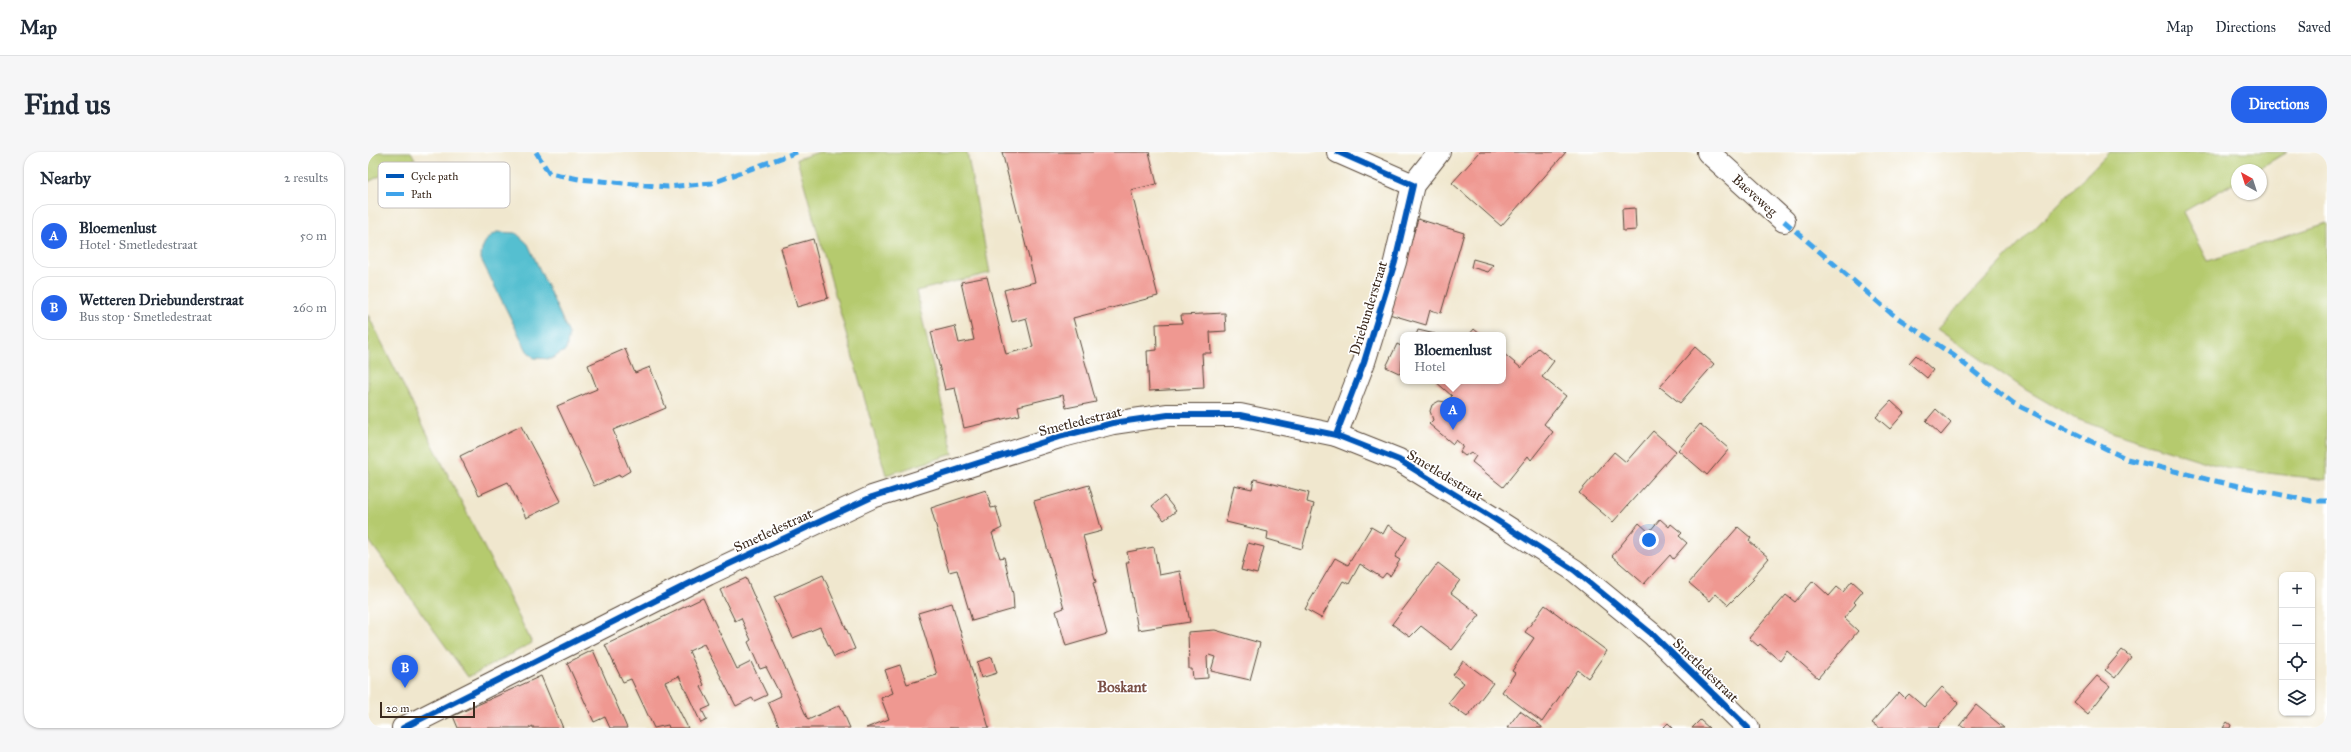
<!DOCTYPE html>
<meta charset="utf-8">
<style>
:root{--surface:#fff;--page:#f6f6f7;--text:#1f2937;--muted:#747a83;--line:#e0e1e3;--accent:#2563eb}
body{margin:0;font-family:"IM FELL Great Primer",serif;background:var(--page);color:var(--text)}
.controls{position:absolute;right:12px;bottom:12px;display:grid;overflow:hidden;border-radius:8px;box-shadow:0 1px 3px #0004}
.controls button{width:36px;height:36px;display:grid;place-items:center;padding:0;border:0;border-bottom:1px solid var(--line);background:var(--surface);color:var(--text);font:20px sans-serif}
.compass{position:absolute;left:1863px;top:12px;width:36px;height:36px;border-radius:50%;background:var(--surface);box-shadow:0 1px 3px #0004;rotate:321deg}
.scale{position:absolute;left:12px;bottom:10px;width:95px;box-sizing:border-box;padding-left:4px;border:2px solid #3b2a1e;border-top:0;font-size:11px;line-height:14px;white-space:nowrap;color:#3b2a1e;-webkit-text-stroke:3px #fff;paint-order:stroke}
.you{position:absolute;left:1281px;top:388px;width:14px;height:14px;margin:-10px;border:3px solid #fff;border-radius:50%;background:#1a73e8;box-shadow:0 0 0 6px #1a73e833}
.badge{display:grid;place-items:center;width:26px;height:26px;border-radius:50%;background:var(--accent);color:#fff;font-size:13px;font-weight:700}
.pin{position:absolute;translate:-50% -33px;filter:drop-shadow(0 1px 2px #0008)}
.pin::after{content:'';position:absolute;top:21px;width:14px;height:12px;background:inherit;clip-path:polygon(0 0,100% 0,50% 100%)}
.popup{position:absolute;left:1032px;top:180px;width:106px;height:52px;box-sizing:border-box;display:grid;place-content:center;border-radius:8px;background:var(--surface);filter:drop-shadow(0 1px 3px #0005);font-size:13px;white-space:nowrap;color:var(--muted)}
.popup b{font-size:15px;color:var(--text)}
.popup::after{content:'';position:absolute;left:50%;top:100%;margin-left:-8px;border:8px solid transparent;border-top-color:var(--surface)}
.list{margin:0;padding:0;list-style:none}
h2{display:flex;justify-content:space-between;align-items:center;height:52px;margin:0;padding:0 16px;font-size:17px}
h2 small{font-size:13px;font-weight:400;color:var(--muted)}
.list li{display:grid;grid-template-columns:26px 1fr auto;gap:12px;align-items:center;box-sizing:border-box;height:64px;margin:0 8px 8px;padding:0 8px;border:1px solid var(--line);border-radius:16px}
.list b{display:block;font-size:15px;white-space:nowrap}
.list p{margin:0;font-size:13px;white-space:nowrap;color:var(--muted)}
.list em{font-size:13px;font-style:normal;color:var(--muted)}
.icon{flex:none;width:22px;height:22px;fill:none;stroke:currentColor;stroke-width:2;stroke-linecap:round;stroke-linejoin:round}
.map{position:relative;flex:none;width:1959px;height:576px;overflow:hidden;border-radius:16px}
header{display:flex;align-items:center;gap:24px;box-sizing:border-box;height:56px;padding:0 20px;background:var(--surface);border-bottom:1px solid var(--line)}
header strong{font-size:19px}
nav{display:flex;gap:22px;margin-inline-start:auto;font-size:14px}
.intro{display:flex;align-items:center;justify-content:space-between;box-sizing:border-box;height:96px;padding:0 24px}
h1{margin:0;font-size:28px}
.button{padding:10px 18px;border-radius:16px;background:var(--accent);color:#fff;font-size:14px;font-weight:700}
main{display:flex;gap:24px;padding:0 24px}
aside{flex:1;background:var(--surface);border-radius:16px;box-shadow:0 1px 3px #0004}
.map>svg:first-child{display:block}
</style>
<header>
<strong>Map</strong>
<nav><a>Map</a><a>Directions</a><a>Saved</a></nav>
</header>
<div class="intro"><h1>Find us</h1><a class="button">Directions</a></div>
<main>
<aside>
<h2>Nearby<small>2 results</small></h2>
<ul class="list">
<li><span class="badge">A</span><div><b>Bloemenlust</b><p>Hotel · Smetledestraat</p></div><em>50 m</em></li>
<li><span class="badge">B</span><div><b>Wetteren Driebunderstraat</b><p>Bus stop · Smetledestraat</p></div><em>260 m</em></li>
</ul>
</aside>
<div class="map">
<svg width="1959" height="576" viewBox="0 0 1959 576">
<rect width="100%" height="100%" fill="#fff"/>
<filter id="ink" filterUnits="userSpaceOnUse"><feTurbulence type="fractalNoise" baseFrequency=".025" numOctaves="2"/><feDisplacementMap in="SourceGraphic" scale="8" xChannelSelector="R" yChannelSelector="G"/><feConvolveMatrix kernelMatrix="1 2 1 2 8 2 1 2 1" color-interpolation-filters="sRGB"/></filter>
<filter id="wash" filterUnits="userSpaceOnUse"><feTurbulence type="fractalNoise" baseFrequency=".012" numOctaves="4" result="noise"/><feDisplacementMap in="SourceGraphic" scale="16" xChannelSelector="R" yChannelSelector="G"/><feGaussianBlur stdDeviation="0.9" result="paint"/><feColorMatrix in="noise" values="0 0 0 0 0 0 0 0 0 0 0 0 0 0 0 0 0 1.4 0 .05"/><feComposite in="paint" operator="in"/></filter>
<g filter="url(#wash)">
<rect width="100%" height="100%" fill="#f0e7ce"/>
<g fill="#b5ca6e" stroke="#787a46">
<path d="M0,0H43L47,7L0,30Z"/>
<path d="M451,0H599L622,121L548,139L585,302L518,323L429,7Z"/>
<path d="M1741,0H1919L1888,18H1869V29L1815,60L1840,109L1959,71V328L1857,316L1755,284L1706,266L1658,238L1569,177Z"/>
<path d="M0,163L164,491L100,525L0,387Z"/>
</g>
<path fill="#54bfd0" stroke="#487477" d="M129,80L148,81L160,92L201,182L198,198L183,207L166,206L159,199L113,107C113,94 117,87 129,80Z"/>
<g id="blocks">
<g fill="#ef9891">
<path d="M634,0H781L789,32L763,38L790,144L705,166L728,250L698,256L695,243L650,254L652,263L596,276L587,236L577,238L563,180L587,174L591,191L606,188L593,130L619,125L638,202L665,195L658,166L644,170L636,138L667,130Z"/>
<path d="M1112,0H1198L1133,74L1084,31Z"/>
<path d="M1267,56L1268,78L1255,79L1254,57Z"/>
<path d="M1050,67L1096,81L1073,161L1062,158L1058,173L1021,162Z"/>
<path d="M445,87L460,146L429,155L413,96Z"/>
<path d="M1105,107L1126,113L1120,120L1103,115Z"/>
<path d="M857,161L858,179L842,180L843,201H834L836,236L781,239L779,199L789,198L788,172L814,171L813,163Z"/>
<path d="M1106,177L1113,183H1101Z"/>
<path d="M1050,178L1067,182L1048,183Z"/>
<path d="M1029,192L1035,195L1033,222L1018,215Z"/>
<path d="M1327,195L1346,212L1312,251L1292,235Z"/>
<path d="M1170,196L1186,209L1174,225L1198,244L1176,272L1185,280L1163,308L1160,304L1135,335L1104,310L1108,304L1103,300L1097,304L1092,300L1095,294L1088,288L1085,292L1061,272L1065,268L1062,259L1064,253L1071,249L1078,250L1084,244L1067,229H1135V201L1153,216Z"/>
<path d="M257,197L267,221L282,215L298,256L245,278L262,319L252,325L251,323L226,334L189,254L229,237L220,213Z"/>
<path d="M1548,203L1565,218L1559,226L1541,211Z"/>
<path d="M1523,249L1536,261L1522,277L1508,265Z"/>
<path d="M1568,257L1583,271L1573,283L1558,269Z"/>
<path d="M1332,272L1361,297L1339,323L1310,298Z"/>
<path d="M153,274L193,349L158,366L140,330L111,343L92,304Z"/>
<path d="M1285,279L1308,299L1245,370L1211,341L1246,300L1258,310Z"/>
<path d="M886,327L941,341L939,350L946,352L934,397L899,387L900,380L858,370L866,333L884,337Z"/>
<path d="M721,333L734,379L715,384L728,430L725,431L739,482L698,494L688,459L696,456L666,349Z"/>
<path d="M618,338L623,356L628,355L634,376L624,381L632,406L636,405L645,442L646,457L604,469L589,418L581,420L563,356Z"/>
<path d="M796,344L808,359L796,368L784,354Z"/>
<path d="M1292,367L1301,375L1303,372L1314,381L1311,384L1319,391L1305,407L1302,403L1276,432L1244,404L1271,371L1281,380Z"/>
<path d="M1020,373L1039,385L1027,405L1032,408L1022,424L1018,421L1014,426L992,412L981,432L975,429L953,466L937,457L967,406L980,413L1003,375L1015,382Z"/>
<path d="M1370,375L1383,386L1381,389L1401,406L1384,426L1386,427L1360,453L1348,442L1342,449L1321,431Z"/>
<path d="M880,391L896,395L889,422L873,418Z"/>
<path d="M786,395L791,423L812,419L822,470L770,478L758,410H761L759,400Z"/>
<path d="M1070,411L1092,428L1083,441L1112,463L1084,498L1053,474L1042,485L1024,472Z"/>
<path d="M455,423L487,497L466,505L452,475L425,486L406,445Z"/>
<path d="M378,426L440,568L472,553L482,576H412L400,550L413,544L398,515L392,517L380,490L383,488L373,466L367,469L352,438Z"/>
<path d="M1445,429L1461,444L1469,435L1475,440L1484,429L1495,439L1486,450L1488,452L1476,466L1490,479L1450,526L1419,499L1412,509L1392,492L1390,494L1381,486L1418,443L1427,450Z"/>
<path d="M335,446L369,517L383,510L399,543L386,549L384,546L368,554L336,492L321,499L336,533L333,535L343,554L334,558L339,568L333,571L311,524L297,530L320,576H301L300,573L286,576L263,527L255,530L237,493Z"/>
<path d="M584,451L621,576H498L521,567L513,546L525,541L517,518L532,513L539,532L569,523L550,461Z"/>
<path d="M1177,453L1239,499L1220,526L1210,518L1174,570L1134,540L1147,521L1144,519L1166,486L1157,480Z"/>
<path d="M847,478L892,491L882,528L843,519L847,505L841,503L839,505L840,526L825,527L824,517H821L820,480Z"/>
<path d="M225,498L259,576H242L237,565L226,570L199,511Z"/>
<path d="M1754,498L1763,505L1747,526L1737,518Z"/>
<path d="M624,505L629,521L613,526L609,510Z"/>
<path d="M1095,509L1125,531L1099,565L1080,551L1096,531L1085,523Z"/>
<path d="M173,524L195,576H165V574L161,576H90L85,564Z"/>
<path d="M1729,524L1742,534L1720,562L1706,550Z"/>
<path d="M1574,535L1591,551L1570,575L1571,576H1511L1504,571L1531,540L1537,546L1541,542L1556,555Z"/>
<path d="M1608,553L1636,576H1596L1592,573Z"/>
<path d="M1152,559L1174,575V576H1139Z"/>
<path d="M1332,568L1341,576H1324Z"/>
<path d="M1859,570L1863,573L1862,576H1855Z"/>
<path d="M1300,571L1305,576H1295Z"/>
</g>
</g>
</g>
<g filter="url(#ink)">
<use href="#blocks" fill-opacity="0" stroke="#564638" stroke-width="1"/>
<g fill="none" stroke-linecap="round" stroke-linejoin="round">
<g stroke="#564638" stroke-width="24">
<g id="minor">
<path d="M970,0L1045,33"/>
<path d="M1340,0L1416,69"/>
<path d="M968,283L996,210L1027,110L1045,33L1071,0"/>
<path d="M35,576L340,422L504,345L691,285L745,271L800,263H872L968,283L1031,308L1122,364L1206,418L1284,482L1380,576"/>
</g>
</g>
<use href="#minor" stroke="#fff" stroke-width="22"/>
<g stroke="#3fa3ea" stroke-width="5" stroke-dasharray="10 5" stroke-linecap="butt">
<path d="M168,0L181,21L211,27L300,35L344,31L429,0"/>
<path d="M1416,69L1524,162L1585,203L1645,251L1759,307L1842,328L1943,349H1959"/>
</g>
<g stroke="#fff" stroke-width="8">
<g id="cycleway">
<path d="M968,283L996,210L1027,110L1045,33L970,0"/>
<path d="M35,576L340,422L504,345L691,285L745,271L800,263H872L968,283L1031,308L1122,364L1206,418L1284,482L1380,576"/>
</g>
</g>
<use href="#cycleway" stroke="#0057b8" stroke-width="6"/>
</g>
</g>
<g text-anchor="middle" stroke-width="3.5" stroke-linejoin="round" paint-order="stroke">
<g font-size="14" fill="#3b2a1e" stroke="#fff">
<text transform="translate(1387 43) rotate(42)" y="5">Baeveweg</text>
<text transform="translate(1000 156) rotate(-73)" y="5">Driebunderstraat</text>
<text transform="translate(712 269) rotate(-14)" y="5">Smetledestraat</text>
<text transform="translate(1077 323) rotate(31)" y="5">Smetledestraat</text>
<text transform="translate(405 378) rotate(-25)" y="5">Smetledestraat</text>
<text transform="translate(1338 518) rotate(44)" y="5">Smetledestraat</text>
</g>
<g font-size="15" font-weight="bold" fill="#7a5046" stroke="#fff">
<text x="754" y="540">Boskant</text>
</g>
</g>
<rect x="10" y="10" width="132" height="46" rx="6" fill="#fff" stroke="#c4bfbc" stroke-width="1"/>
<rect x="18" y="22" width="18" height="4" fill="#0057b8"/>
<rect x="18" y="40" width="18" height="4" fill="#3fa3ea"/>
<g font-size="11" fill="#3b2a1e">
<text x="43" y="28">Cycle path</text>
<text x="43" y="46">Path</text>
</g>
</svg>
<div class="controls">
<button>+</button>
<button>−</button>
<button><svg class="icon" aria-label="locate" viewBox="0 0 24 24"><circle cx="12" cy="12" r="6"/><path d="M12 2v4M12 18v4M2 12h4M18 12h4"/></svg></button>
<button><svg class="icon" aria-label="layers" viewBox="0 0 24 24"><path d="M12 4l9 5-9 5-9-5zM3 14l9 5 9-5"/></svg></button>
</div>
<svg class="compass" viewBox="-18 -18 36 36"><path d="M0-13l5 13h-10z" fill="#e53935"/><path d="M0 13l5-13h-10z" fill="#747a83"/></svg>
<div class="scale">20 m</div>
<div class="you"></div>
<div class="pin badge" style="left:1085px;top:278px">A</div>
<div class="popup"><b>Bloemenlust</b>Hotel</div>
<div class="pin badge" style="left:37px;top:536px">B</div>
</div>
</main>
